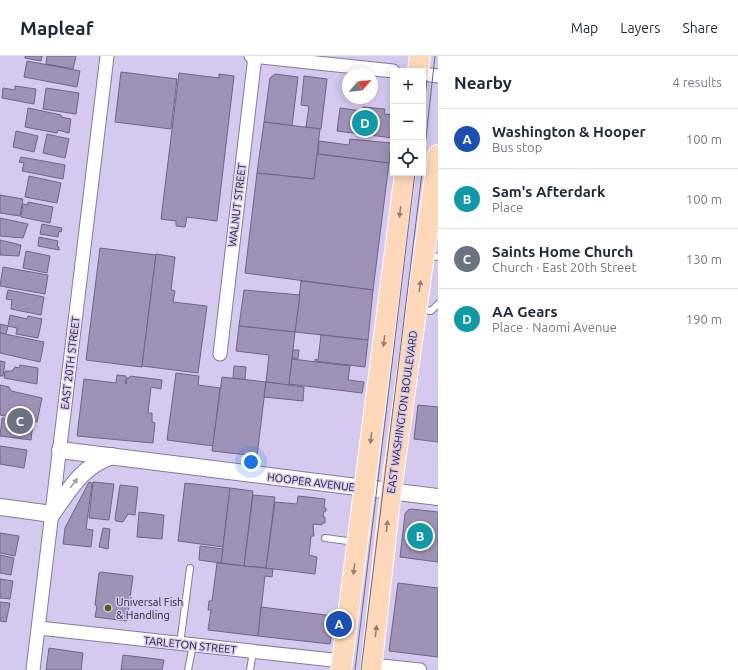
<!DOCTYPE html>
<meta charset="utf-8">
<style>
:root{--surface:#fff;--page:#f6f6f7;--text:#1f2937;--muted:#747a83;--line:#e0e1e3;--accent:#1a73e8}
body{margin:0;font-family:Ubuntu,sans-serif;background:var(--page);color:var(--text)}
.controls{position:absolute;right:12px;top:12px;display:grid;overflow:hidden;border-radius:0px;box-shadow:0 2px 10px #0003}
.controls button{width:36px;height:36px;display:grid;place-items:center;padding:0;border:0;border-bottom:1px solid var(--line);background:var(--surface);color:var(--text);font:20px sans-serif}
.compass{position:absolute;left:342px;top:12px;width:36px;height:36px;border-radius:50%;background:var(--surface);box-shadow:0 2px 10px #0003;rotate:63deg}
.you{position:absolute;left:251px;top:406px;width:14px;height:14px;margin:-10px;border:3px solid #fff;border-radius:50%;background:#1a73e8;box-shadow:0 0 0 6px #1a73e833}
.badge{display:grid;place-items:center;width:26px;height:26px;border-radius:50%;background:var(--accent);color:#fff;font-size:13px;font-weight:700}
.pin{position:absolute;translate:-50% -50%;border:2px solid #fff;box-shadow:0 1px 4px #0006}
.list{margin:0;padding:0;list-style:none}
h2{display:flex;justify-content:space-between;align-items:center;height:52px;margin:0;padding:0 16px;font-size:17px}
h2 small{font-size:13px;font-weight:400;color:var(--muted)}
.list li{display:grid;grid-template-columns:26px 1fr auto;gap:12px;align-items:center;box-sizing:border-box;height:60px;padding:0 16px;border-top:1px solid var(--line)}
.list b{display:block;font-size:15px;white-space:nowrap}
.list p{margin:0;font-size:13px;white-space:nowrap;color:var(--muted)}
.list em{font-size:13px;font-style:normal;color:var(--muted)}
.icon{flex:none;width:22px;height:22px;fill:none;stroke:currentColor;stroke-width:2;stroke-linecap:round;stroke-linejoin:round}
.map{position:relative;flex:none;width:438px;height:614px;overflow:hidden}
header{display:flex;align-items:center;gap:24px;box-sizing:border-box;height:56px;padding:0 20px;background:var(--surface);border-bottom:1px solid var(--line)}
header strong{font-size:19px}
nav{display:flex;gap:22px;margin-inline-start:auto;font-size:14px}
main{display:flex}
aside{flex:1;background:var(--surface)}
.map>svg:first-child{display:block}
</style>
<header>
<strong>Mapleaf</strong>
<nav><a>Map</a><a>Layers</a><a>Share</a></nav>
</header>
<main>
<div class="map">
<svg width="438" height="614" viewBox="0 0 438 614">
<rect width="100%" height="100%" fill="#d5c9ef"/>
<g fill="#9e93b6" stroke="#6f6485">
<path d="M25,0H42L41,5L25,2Z"/>
<path d="M47,0H76L73,13L46,8Z"/>
<path d="M27,5L80,15L77,31L24,21Z"/>
<path d="M121,16L177,23L171,73L115,66Z"/>
<path d="M179,17L219,22V18L234,20L217,165L187,161L185,171L176,170V165L161,163Z"/>
<path d="M275,18L298,21L292,70L264,66L270,22Z"/>
<path d="M304,20L327,23L321,73L306,71L309,50L301,49Z"/>
<path d="M15,30L36,33L34,48L2,42L3,32L15,34Z"/>
<path d="M46,32L79,37L76,58L43,53Z"/>
<path d="M363,51L385,53L384,58L393,59V82L337,75L340,52L362,55Z"/>
<path d="M28,52L61,59V61L71,63L69,77L58,74L57,77L25,71Z"/>
<path d="M264,66L320,73L314,123L257,117Z"/>
<path d="M16,75L38,80L34,96L13,91Z"/>
<path d="M47,78L69,83L65,102L43,97Z"/>
<path d="M350,83L391,87L389,107L318,98L319,85L349,89Z"/>
<path d="M317,98L389,107L373,234L245,217L257,117L314,123Z"/>
<path d="M21,101L65,109L63,123L22,115L24,107L19,106Z"/>
<path d="M29,120L61,127L57,147L25,141Z"/>
<path d="M0,139L23,143L20,160L0,157Z"/>
<path d="M28,146L53,151L50,167L21,161L23,148L28,149Z"/>
<path d="M0,162L28,168L23,182L0,180Z"/>
<path d="M42,168L62,172L61,176L59,175L58,181L40,178Z"/>
<path d="M39,181L58,185L57,190L59,191V194L38,190Z"/>
<path d="M0,184L21,189L19,200L0,199Z"/>
<path d="M100,192L156,199L142,311L86,304Z"/>
<path d="M26,195L50,200L47,217L23,212Z"/>
<path d="M156,198L175,201L171,234L175,235L173,246L207,250L198,317L142,310Z"/>
<path d="M3,211L48,219L45,238L0,230Z"/>
<path d="M301,225L373,234L368,284L295,276Z"/>
<path d="M8,234L44,241L41,259L11,253L12,244L6,243Z"/>
<path d="M244,234L300,239L295,276L239,270Z"/>
<path d="M10,259L27,263L28,260L42,263L38,282L16,278L17,272L8,270Z"/>
<path d="M0,268L8,270L6,278L0,277Z"/>
<path d="M239,270L295,276L289,329L266,326L269,299L236,295Z"/>
<path d="M0,277L44,286L40,306L0,297Z"/>
<path d="M321,279L368,284L365,311L315,305V303L318,304Z"/>
<path d="M293,294H299L298,303H292Z"/>
<path d="M292,303L350,310L348,324L364,326L362,337L289,328Z"/>
<path d="M0,305L5,306L3,320H0Z"/>
<path d="M20,309L38,312L37,328L4,322L5,315H12L15,311L19,312Z"/>
<path d="M234,310L246,311L245,324L233,322Z"/>
<path d="M176,317L199,320L198,329L220,332L213,390L167,384Z"/>
<path d="M117,319L126,320V328L127,322H129L130,320L162,324L161,333L151,331L148,357H152V366L155,367L153,387L77,380L84,323L116,327Z"/>
<path d="M222,321L266,326L257,400L212,395Z"/>
<path d="M266,326L304,331L303,345L264,341Z"/>
<path d="M0,329L9,331L11,335L42,342L37,366L0,359Z"/>
<path d="M418,349L438,351V386L414,383Z"/>
<path d="M2,362L33,367L31,384L0,380Z"/>
<path d="M0,390L27,394L24,412L0,408Z"/>
<path d="M89,426L92,427L86,473L93,474L91,491L63,488L65,472Z"/>
<path d="M93,426L114,428L109,464L89,462Z"/>
<path d="M185,427L230,432L223,491L178,485Z"/>
<path d="M120,429L138,431L135,459L128,458L123,466L116,465L115,463Z"/>
<path d="M230,432L253,435L244,510L221,507Z"/>
<path d="M253,439L275,441L266,512L244,510Z"/>
<path d="M298,440L325,443L324,452H326V455H324L323,461H325V467H322V469L313,468L314,480H311L309,499L317,501L315,518L266,512L275,446L297,448Z"/>
<path d="M411,453L438,456V506L400,501L405,458L408,454Z"/>
<path d="M139,456L164,459L162,483L137,481Z"/>
<path d="M103,472L110,473L108,493L99,491Z"/>
<path d="M0,477L19,480L15,500L0,497Z"/>
<path d="M200,490L223,493L221,507L199,504Z"/>
<path d="M0,499L14,502L11,519L0,517Z"/>
<path d="M217,507L273,513L272,521L265,520L258,580L208,574L211,554H208L209,545H212Z"/>
<path d="M101,516L133,520L127,565L95,561L97,550L95,549L99,517Z"/>
<path d="M0,523L13,525L10,543L0,542Z"/>
<path d="M398,527L438,532V601L389,595Z"/>
<path d="M0,546L10,547L6,566L0,565Z"/>
<path d="M261,551L334,560L330,588L258,580Z"/>
<path d="M49,592L83,597L81,614H46Z"/>
<path d="M123,599L164,604L162,614H121Z"/>
</g>
<g fill="none" stroke-linecap="round" stroke-linejoin="round">
<g stroke="#857a9d" stroke-width="8">
<g id="service">
<path d="M428,199L438,201"/>
<path d="M419,253L431,255L438,248"/>
<path d="M325,482L355,486"/>
<path d="M180,588L190,512"/>
<path d="M188,614L193,589"/>
<path d="M250,614L253,596"/>
</g>
</g>
<g stroke="#857a9d" stroke-width="15">
<g id="minor">
<path d="M251,0L393,15"/>
<path d="M423,18L438,20"/>
<path d="M220,298L255,0"/>
<path d="M39,572L342,605"/>
<path d="M372,609L420,614"/>
<path d="M33,614L107,0"/>
</g>
</g>
<g stroke="#857a9d" stroke-width="18">
<g id="tertiary">
<path d="M60,394L438,441"/>
<path d="M0,451L52,458C70,433 81,411 112,400"/>
</g>
</g>
<g stroke="#fff" stroke-width="22">
<g id="primary">
<path d="M418,15L420,0"/>
<path d="M341,614L405,117"/>
<path d="M371,614L391,435L438,99"/>
</g>
</g>
<use href="#service" stroke="#fff" stroke-width="6"/>
<use href="#minor" stroke="#fff" stroke-width="13"/>
<use href="#tertiary" stroke="#fff" stroke-width="16"/>
<use href="#primary" stroke="#fed8b9" stroke-width="20"/>
<g stroke="#706880" stroke-width="1">
<path d="M423,56L427,24"/>
<path d="M423,109L435,0"/>
<path d="M355,614L415,117"/>
<path d="M361,614L422,117"/>
</g>
</g>
<defs><path id="oneway-solid" d="M-6-.8H1V-3.2L6.5 0L1 3.2V.8H-6Z"/></defs>
<g fill="#958077">
<use href="#oneway-solid" transform="translate(400 156) rotate(97)"/>
<use href="#oneway-solid" transform="translate(420 230) rotate(-82)"/>
<use href="#oneway-solid" transform="translate(384 285) rotate(97)"/>
<use href="#oneway-solid" transform="translate(371 382) rotate(97)"/>
<use href="#oneway-solid" transform="translate(387 470) rotate(-84)"/>
<use href="#oneway-solid" transform="translate(354 513) rotate(97)"/>
<use href="#oneway-solid" transform="translate(376 575) rotate(-83)"/>
</g>
<use fill="#a09ea4" href="#oneway-solid" transform="translate(74 427) rotate(-51)"/>
<circle fill="#546309" stroke="#d5c9ef" stroke-width="1.5" cx="108" cy="552" r="4"/>
<g text-anchor="middle" stroke-width="3" stroke-linejoin="round" paint-order="stroke">
<g font-size="11" fill="#2c2735" stroke="#d5c9ef">
<text transform="translate(237 149) rotate(-83)" y="4">WALNUT STREET</text>
<text transform="translate(70 307) rotate(-83)" y="4">EAST 20TH STREET</text>
<text transform="translate(402 356) rotate(-82)" y="4">EAST WASHINGTON BOULEVARD</text>
<text transform="translate(311 426) rotate(7)" y="4">HOOPER AVENUE</text>
<text transform="translate(190 589) rotate(6)" y="4">TARLETON STREET</text>
</g>
<g font-size="11" fill="#2c2735" stroke="#d5c9ef" text-anchor="start">
<text x="116" y="550">Universal Fish<tspan x="116" dy="13">&amp; Handling</tspan></text>
</g>
</g>
</svg>
<div class="controls">
<button>+</button>
<button>−</button>
<button><svg class="icon" aria-label="locate" viewBox="0 0 24 24"><circle cx="12" cy="12" r="6"/><path d="M12 2v4M12 18v4M2 12h4M18 12h4"/></svg></button>
</div>
<svg class="compass" viewBox="-18 -18 36 36"><path d="M0-13l5 13h-10z" fill="#e53935"/><path d="M0 13l5-13h-10z" fill="#747a83"/></svg>
<div class="you"></div>
<div class="pin badge" style="left:339px;top:568px;background:#1a4fb4">A</div>
<div class="pin badge" style="left:420px;top:480px;background:#0f9aa8">B</div>
<div class="pin badge" style="left:20px;top:365px;background:#6b7280">C</div>
<div class="pin badge" style="left:365px;top:67px;background:#0f9aa8">D</div>
</div>
<aside>
<h2>Nearby<small>4 results</small></h2>
<ul class="list">
<li><span class="badge" style="background:#1a4fb4">A</span><div><b>Washington &amp; Hooper</b><p>Bus stop</p></div><em>100 m</em></li>
<li><span class="badge" style="background:#0f9aa8">B</span><div><b>Sam's Afterdark</b><p>Place</p></div><em>100 m</em></li>
<li><span class="badge" style="background:#6b7280">C</span><div><b>Saints Home Church</b><p>Church · East 20th Street</p></div><em>130 m</em></li>
<li><span class="badge" style="background:#0f9aa8">D</span><div><b>AA Gears</b><p>Place · Naomi Avenue</p></div><em>190 m</em></li>
</ul>
</aside>
</main>
